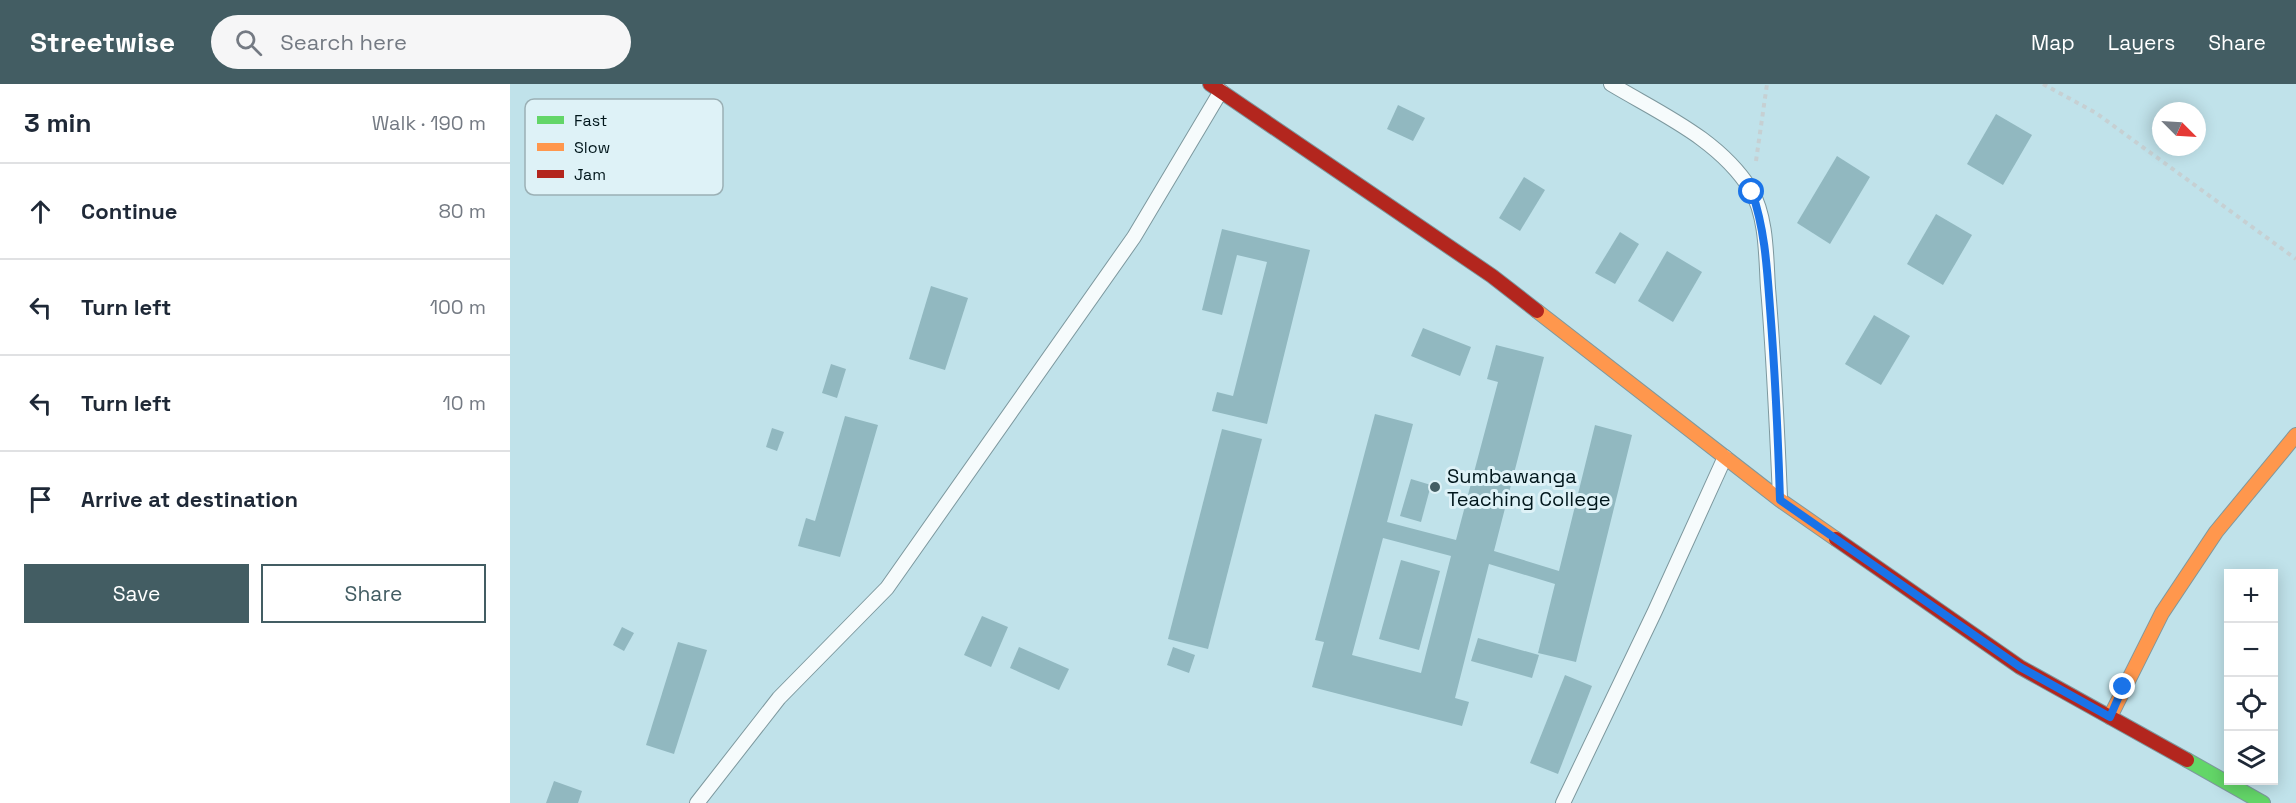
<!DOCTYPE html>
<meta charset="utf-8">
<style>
:root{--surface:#fff;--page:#f6f6f7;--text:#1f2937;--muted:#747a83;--line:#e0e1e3;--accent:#435d63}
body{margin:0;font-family:"Space Grotesk",sans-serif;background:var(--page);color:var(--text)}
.controls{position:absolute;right:18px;bottom:18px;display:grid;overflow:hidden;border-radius:0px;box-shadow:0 3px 15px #0003}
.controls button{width:54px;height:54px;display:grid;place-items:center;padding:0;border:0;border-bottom:2px solid var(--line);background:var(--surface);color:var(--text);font:30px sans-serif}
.compass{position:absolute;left:1642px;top:18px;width:54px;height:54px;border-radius:50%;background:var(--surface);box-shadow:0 3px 15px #0003;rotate:114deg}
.stop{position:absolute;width:18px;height:18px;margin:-14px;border:4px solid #1a73e8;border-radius:50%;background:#fff}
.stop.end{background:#1a73e8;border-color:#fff;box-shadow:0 2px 6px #0008}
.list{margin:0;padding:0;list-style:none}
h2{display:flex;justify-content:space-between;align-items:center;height:78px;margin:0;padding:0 24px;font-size:26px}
h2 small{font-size:20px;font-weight:400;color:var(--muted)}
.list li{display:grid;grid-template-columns:39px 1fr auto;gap:18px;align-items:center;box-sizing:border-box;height:96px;padding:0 24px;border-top:2px solid var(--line)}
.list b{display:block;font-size:22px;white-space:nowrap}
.list em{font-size:20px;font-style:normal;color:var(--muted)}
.actions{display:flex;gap:12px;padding:18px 24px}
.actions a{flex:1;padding:14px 0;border:2px solid var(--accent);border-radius:0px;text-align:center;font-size:21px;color:var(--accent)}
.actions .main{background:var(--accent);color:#fff}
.icon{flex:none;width:33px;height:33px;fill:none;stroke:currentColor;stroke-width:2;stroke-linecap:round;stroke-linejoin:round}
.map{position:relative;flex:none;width:1786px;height:719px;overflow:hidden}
header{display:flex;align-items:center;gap:36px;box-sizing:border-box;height:84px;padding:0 30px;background:var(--accent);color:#fff}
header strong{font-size:28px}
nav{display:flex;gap:33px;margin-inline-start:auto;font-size:21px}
.search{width:420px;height:54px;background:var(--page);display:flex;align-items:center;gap:15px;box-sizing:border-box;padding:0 21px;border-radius:33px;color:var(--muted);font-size:22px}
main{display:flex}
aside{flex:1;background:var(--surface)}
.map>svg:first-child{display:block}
</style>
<header>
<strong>Streetwise</strong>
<div class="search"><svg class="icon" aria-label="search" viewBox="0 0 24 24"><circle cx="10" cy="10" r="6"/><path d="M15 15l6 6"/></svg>Search here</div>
<nav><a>Map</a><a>Layers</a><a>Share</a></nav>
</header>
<main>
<aside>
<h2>3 min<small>Walk · 190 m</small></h2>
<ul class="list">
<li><svg class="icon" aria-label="ahead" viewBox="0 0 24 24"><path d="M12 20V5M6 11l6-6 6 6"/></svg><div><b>Continue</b></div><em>80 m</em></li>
<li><svg class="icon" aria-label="left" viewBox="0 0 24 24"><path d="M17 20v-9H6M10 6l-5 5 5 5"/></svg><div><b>Turn left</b></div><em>100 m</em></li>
<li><svg class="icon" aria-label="left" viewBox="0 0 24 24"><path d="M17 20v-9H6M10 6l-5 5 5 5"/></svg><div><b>Turn left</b></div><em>10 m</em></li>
<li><svg class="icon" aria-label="arrive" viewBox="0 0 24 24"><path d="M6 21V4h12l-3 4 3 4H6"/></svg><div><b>Arrive at destination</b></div></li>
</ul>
<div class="actions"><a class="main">Save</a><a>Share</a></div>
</aside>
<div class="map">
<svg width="1786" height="719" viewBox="0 0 1786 719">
<rect width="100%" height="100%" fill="#c0e2ea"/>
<g fill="#91b8c0" fill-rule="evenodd">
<path d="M888,21L915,34L903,57L877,45Z"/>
<path d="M1486,30L1522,51L1493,101L1457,80Z"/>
<path d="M1327,72L1360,93L1320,160L1287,139Z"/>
<path d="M1014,93L1035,106L1010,147L989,134Z"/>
<path d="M1426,130L1462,151L1433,201L1397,180Z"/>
<path d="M712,145L800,166L757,340L702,327L707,308L723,312L757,178L727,171L712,231L692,226Z"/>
<path d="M1110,148L1129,160L1105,200L1085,189Z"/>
<path d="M1157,167L1192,188L1163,238L1128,217Z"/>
<path d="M421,202L458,214L435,286L399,275Z"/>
<path d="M1364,231L1400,252L1371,301L1335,280Z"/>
<path d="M913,244L961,263L950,292L901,272Z"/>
<path d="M986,261L1034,273L984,467L1049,487L1085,341L1122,351L1066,578L1028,569L1045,500L979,480L945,614L959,618L952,642L802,603L814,558L805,556L865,330L903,340L877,438L946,456L988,298L977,295ZM873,454L941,472L911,589L842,571Z"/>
<path d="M321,280L336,285L327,314L312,309Z"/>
<path d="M335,332L368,341L330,473L288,462L296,434L305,437Z"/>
<path d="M262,344L274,348L267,367L256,363Z"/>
<path d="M712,345L752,355L698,565L658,555Z"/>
<path d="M901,395L921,401L911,438L890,432Z"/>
<path d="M891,476L930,487L909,566L869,555Z"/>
<path d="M472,532L498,543L481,583L454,571Z"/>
<path d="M112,543L124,549L114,567L103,561Z"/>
<path d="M968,554L1029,571L1022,594L961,577Z"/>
<path d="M168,558L197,566L164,670L136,661Z"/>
<path d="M509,563L559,585L549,606L500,584Z"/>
<path d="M663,563L685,571L679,589L657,581Z"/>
<path d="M1055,591L1082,602L1048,690L1020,679Z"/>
<path d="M44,697L72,707L68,719H36Z"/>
</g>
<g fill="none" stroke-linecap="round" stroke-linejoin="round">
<g stroke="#7d989e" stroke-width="16">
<g id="lane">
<path d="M1101,0C1151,30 1209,55 1241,106C1257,133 1256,174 1258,204C1264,274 1267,343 1270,413"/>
<path d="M187,719L269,614L377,504L624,153L711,7"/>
<path d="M1053,719L1145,527L1215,373"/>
</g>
</g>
<g stroke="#7d989e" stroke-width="16">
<path id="fast" d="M1677,676L1753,719"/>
</g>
<g stroke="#7d989e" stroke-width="16">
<g id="slow">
<path d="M1027,227L1270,416L1326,455"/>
<path d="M1600,633L1652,529L1706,448L1786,351"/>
</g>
</g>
<g stroke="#7d989e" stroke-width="16">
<g id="jam">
<path d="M700,0L982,192L1027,227"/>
<path d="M1326,455L1510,583L1677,676"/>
</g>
</g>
<g stroke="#c6d0d3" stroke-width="4" stroke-dasharray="4.5 4.5" stroke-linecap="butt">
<path d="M1533,0L1586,29L1786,175"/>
<path d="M1246,77L1257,0"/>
</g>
<use href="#lane" stroke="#f6fbfc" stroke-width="14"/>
<use href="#fast" stroke="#63d668" stroke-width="14"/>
<use href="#slow" stroke="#ff974d" stroke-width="14"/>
<use href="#jam" stroke="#b3261e" stroke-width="14"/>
</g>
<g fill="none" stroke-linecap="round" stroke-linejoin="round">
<path stroke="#1a73e8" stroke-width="8" d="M1242,108C1255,146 1257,184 1260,224C1265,288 1268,352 1270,416L1510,583L1600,633L1613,603"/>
</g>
<circle fill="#435d63" stroke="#def2f7" stroke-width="2" cx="925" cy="403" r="6"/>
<g text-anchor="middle" stroke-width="6" stroke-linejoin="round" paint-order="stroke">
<g font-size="20" fill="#00161b" stroke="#def2f7" text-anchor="start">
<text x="937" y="399">Sumbawanga<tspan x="937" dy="23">Teaching College</tspan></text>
</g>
</g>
<rect x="15" y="15" width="198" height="96" rx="9" fill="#def2f7" stroke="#9bb0b5" stroke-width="1.5"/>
<rect x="27" y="32" width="27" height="8" fill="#63d668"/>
<rect x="27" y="59" width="27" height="8" fill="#ff974d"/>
<rect x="27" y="86" width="27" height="8" fill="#b3261e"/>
<g font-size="16" fill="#00161b">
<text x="64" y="42">Fast</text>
<text x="64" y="69">Slow</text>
<text x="64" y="96">Jam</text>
</g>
</svg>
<div class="controls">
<button>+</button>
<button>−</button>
<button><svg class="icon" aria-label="locate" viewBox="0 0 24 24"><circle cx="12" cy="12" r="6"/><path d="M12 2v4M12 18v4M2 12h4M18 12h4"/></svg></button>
<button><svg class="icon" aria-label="layers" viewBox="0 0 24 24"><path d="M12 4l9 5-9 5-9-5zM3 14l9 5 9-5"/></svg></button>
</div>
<svg class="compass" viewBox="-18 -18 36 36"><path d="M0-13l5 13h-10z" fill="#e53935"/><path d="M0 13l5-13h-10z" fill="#747a83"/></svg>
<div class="stop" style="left:1242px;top:108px"></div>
<div class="stop end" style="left:1613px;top:603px"></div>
</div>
</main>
